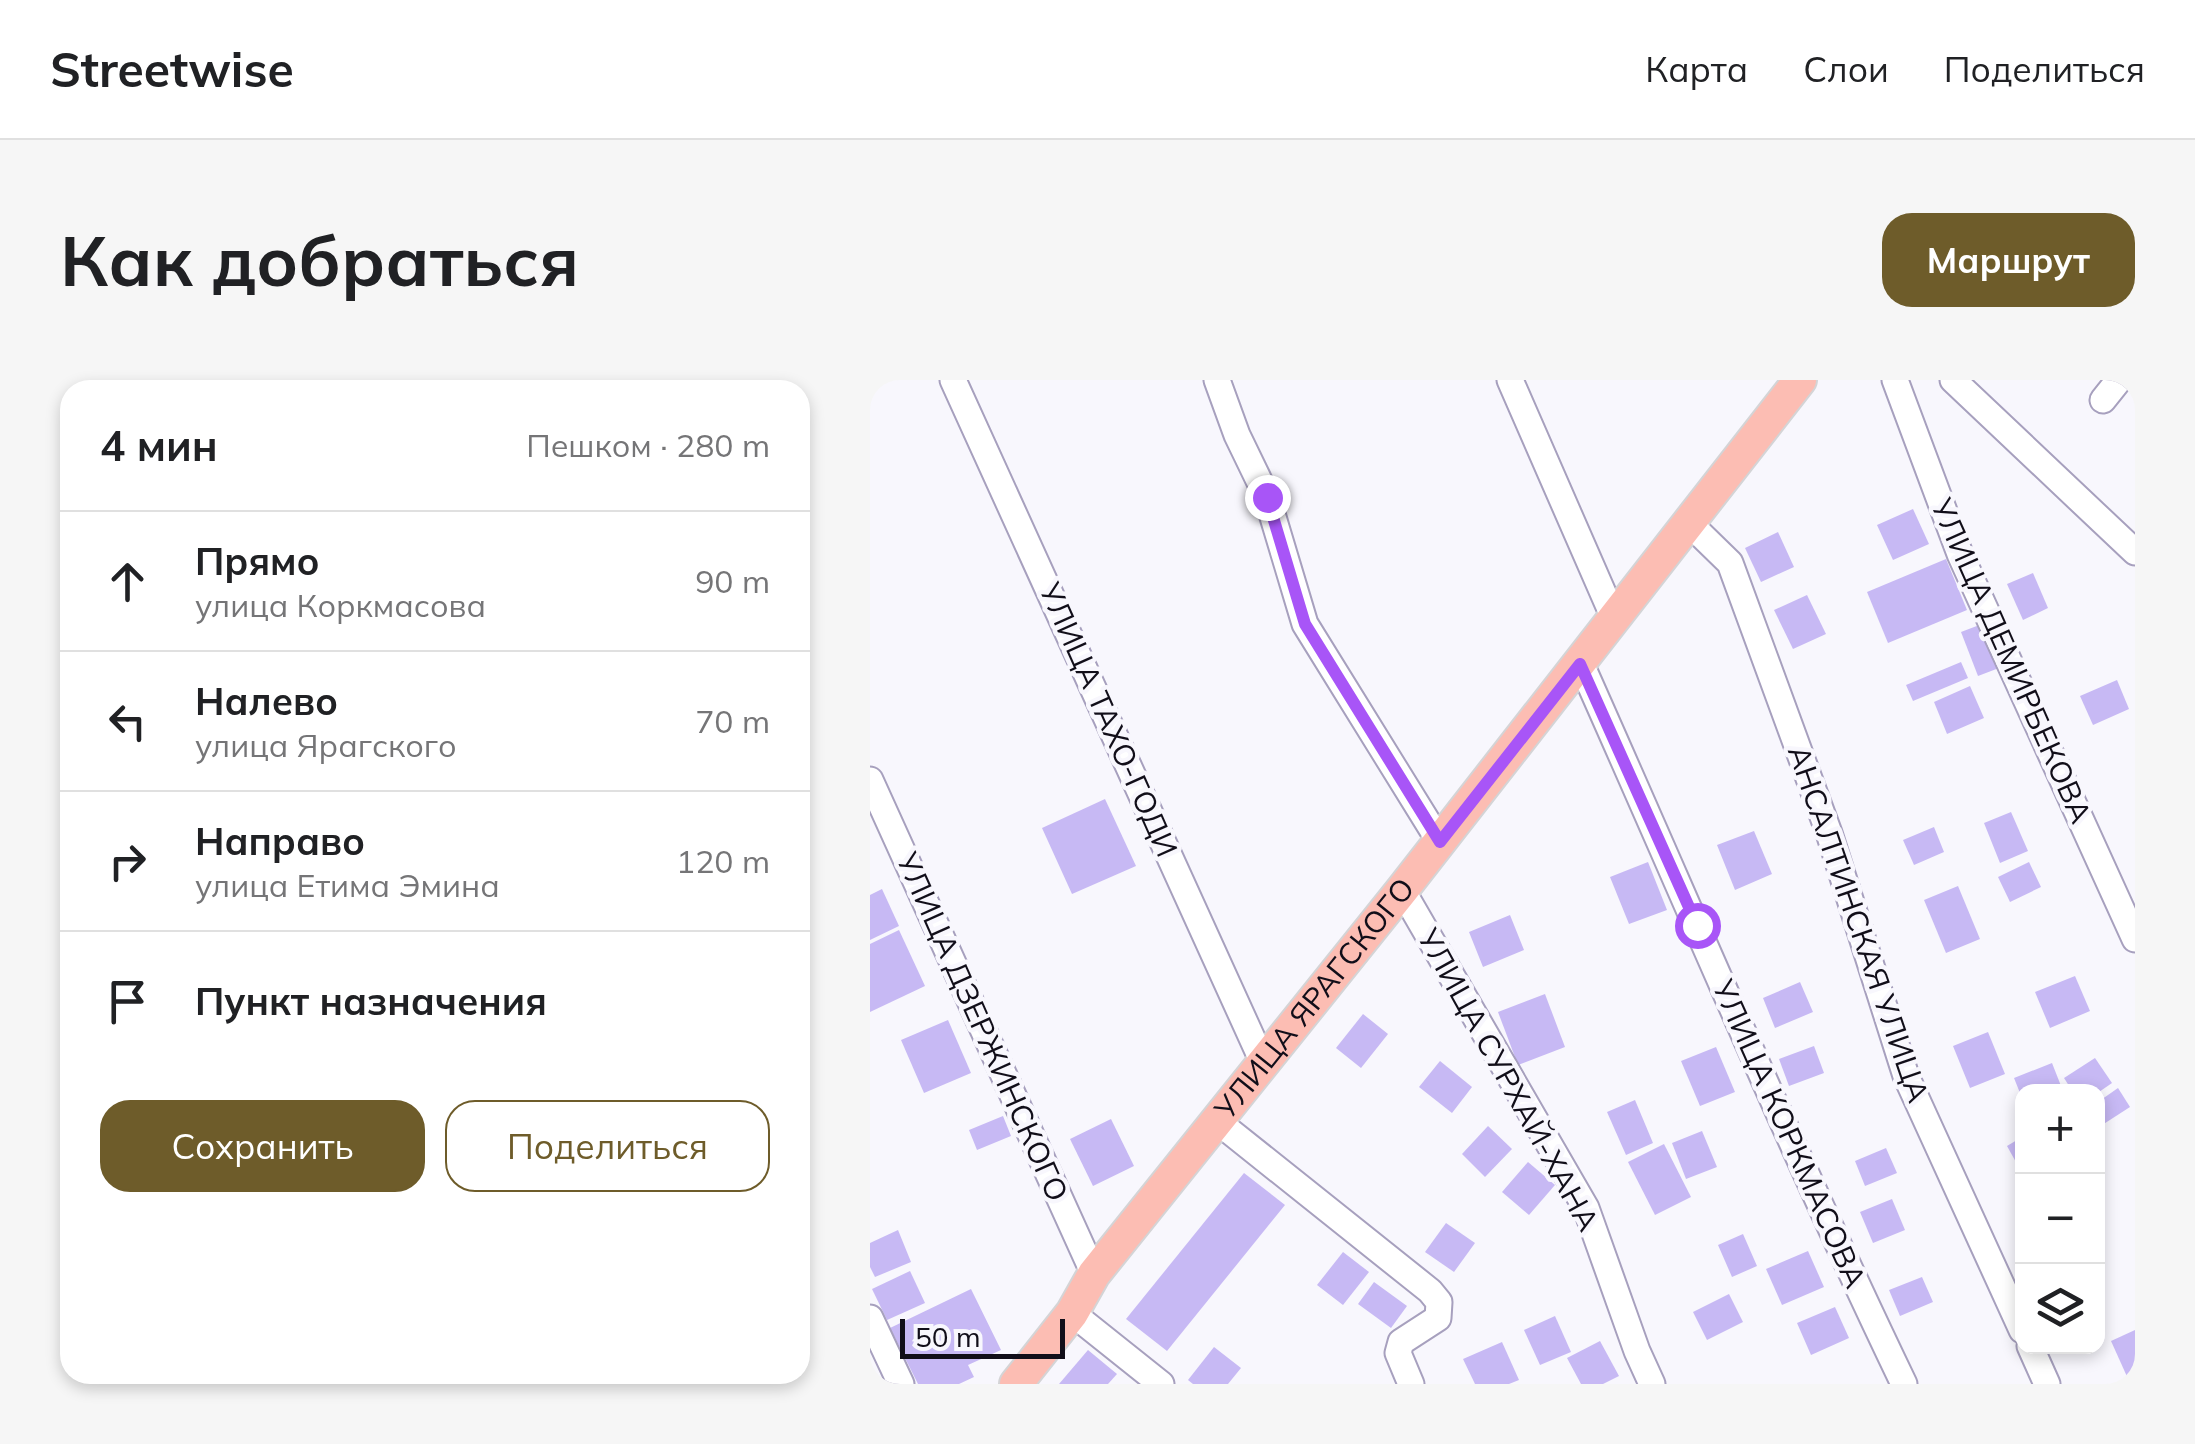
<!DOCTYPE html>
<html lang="ru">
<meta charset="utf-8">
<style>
:root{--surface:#fff;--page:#f6f6f6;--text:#202124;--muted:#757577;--line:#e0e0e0;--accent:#6e5c2a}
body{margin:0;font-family:Mulish,sans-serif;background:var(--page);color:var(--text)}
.controls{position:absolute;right:30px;bottom:30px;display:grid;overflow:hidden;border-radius:20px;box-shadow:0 5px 15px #0003}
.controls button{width:90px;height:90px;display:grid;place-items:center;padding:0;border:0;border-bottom:2px solid var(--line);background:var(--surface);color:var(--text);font:50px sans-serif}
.scale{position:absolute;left:30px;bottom:25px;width:165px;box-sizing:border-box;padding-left:10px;border:5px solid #110e19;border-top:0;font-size:28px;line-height:35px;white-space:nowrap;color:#110e19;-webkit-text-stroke:8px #f8f7fd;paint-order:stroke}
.stop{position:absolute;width:30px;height:30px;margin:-22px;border:8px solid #a855f7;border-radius:50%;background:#fff}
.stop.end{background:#a855f7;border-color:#fff;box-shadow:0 2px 10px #0008}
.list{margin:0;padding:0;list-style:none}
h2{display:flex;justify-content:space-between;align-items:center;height:130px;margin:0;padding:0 40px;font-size:42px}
h2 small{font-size:32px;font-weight:400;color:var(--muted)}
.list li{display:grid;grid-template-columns:65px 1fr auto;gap:30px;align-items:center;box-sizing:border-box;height:140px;padding:0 40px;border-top:2px solid var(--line)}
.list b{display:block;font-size:38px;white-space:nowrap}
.list p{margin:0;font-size:32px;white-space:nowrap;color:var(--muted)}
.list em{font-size:32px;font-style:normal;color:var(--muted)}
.actions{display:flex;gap:20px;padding:30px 40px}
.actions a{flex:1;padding:22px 0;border:2px solid var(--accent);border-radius:30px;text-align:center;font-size:35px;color:var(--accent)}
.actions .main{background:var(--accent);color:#fff}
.icon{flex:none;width:55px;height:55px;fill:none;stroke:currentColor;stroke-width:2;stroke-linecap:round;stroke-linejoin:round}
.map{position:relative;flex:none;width:1265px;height:1004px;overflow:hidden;border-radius:30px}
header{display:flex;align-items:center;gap:60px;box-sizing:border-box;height:140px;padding:0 50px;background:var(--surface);border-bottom:2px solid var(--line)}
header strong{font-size:48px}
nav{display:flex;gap:55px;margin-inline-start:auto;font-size:35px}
.intro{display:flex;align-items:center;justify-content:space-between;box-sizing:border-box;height:240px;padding:0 60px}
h1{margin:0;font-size:70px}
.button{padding:25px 45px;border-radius:30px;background:var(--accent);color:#fff;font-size:35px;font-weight:700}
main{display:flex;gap:60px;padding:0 60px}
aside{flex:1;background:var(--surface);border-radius:30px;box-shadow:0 5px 15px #0003}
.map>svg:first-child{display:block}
</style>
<header>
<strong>Streetwise</strong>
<nav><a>Карта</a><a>Слои</a><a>Поделиться</a></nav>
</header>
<div class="intro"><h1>Как добраться</h1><a class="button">Маршрут</a></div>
<main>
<aside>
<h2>4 мин<small>Пешком · 280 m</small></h2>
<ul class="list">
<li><svg class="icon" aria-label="ahead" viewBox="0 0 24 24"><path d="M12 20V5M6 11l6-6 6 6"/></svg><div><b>Прямо</b><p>улица Коркмасова</p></div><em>90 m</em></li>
<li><svg class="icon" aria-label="left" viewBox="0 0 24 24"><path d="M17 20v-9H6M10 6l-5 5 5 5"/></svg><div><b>Налево</b><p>улица Ярагского</p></div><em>70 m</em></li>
<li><svg class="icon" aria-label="right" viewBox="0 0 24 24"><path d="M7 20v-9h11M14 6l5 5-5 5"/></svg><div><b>Направо</b><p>улица Етима Эмина</p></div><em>120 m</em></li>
<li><svg class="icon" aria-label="arrive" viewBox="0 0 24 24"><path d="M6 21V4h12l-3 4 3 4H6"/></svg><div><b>Пункт назначения</b></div></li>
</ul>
<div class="actions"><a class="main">Сохранить</a><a>Поделиться</a></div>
</aside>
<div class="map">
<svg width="1265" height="1004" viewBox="0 0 1265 1004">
<rect width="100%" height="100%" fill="#f8f7fd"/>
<g fill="#c7b9f4">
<path d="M1043,129L1059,164L1023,180L1007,145Z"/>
<path d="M908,152L924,187L891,202L875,168Z"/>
<path d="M1076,179L1097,230L1018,263L997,212Z"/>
<path d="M1163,193L1178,228L1153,240L1137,204Z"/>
<path d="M937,215L956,254L923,269L904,230Z"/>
<path d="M1112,244L1129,288L1108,296L1091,252Z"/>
<path d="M1091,282L1098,298L1043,321L1036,305Z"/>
<path d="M1247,300L1259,329L1223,345L1210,316Z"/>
<path d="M1100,306L1114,338L1077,354L1064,322Z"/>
<path d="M235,419L266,486L202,514L172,448Z"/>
<path d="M1141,432L1158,471L1130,483L1114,443Z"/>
<path d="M1064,447L1074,472L1044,485L1033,460Z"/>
<path d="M884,451L902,494L865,510L847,465Z"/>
<path d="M778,482L797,530L759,544L740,497Z"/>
<path d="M1159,482L1171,507L1140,522L1128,497Z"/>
<path d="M1088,506L1110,559L1076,573L1054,520Z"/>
<path d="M12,509L29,546L0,560V515Z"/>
<path d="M640,535L654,570L613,587L599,552Z"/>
<path d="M29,550L55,606L0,632V564Z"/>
<path d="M1205,596L1220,631L1180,648L1165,612Z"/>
<path d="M930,602L943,632L905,648L893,618Z"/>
<path d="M675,614L695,667L648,685L628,632Z"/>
<path d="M493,634L518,654L491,688L466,668Z"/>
<path d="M78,640L101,693L54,713L31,660Z"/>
<path d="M1118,652L1135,694L1100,708L1083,666Z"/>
<path d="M944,666L954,693L919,706L909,679Z"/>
<path d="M846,667L865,712L830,726L811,681Z"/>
<path d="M1225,678L1242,703L1229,712H1203L1194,698Z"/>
<path d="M570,681L602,707L582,733L549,707Z"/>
<path d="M1182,683L1193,711L1152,712V718L1144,698Z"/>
<path d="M1248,708L1260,727L1229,747L1228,722Z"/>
<path d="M765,720L783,763L756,775L737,732Z"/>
<path d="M133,736L141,756L107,770L99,750Z"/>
<path d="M241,739L264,786L223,806L200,759Z"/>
<path d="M618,746L642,769L615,797L592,774Z"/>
<path d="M832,751L847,787L816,799L802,763Z"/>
<path d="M1152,757V793L1137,766Z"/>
<path d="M794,764L821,817L785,835L758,782Z"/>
<path d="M1016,768L1027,793L995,806L985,781Z"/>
<path d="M658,782L685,805L659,835L632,812Z"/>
<path d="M374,793L415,825L297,971L256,939Z"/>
<path d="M1022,819L1035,850L1003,863L990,832Z"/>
<path d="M576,843L605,863L584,892L555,872Z"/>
<path d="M28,850L41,882L5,897L0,887V863Z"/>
<path d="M873,854L887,886L862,897L848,865Z"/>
<path d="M938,871L954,907L912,925L896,889Z"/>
<path d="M473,872L499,892L473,925L447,905Z"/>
<path d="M40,891L55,923L17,940L2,909Z"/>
<path d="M1052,897L1063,922L1030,936L1019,910Z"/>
<path d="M504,902L537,926L521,948L488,924Z"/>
<path d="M101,909L131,970L98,985L104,997L89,1004H48L20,948Z"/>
<path d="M859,914L873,942L837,960L823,932Z"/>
<path d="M965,927L979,958L941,975L927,943Z"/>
<path d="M685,936L701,972L670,985L654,950Z"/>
<path d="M1265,950V998L1259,1001L1241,961Z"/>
<path d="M730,961L749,996L733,1004H711L697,978Z"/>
<path d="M632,962L649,1000L639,1004H605L593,979Z"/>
<path d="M344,967L371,988L358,1004H323L318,1000Z"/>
<path d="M218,970L247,994L238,1004H189Z"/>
</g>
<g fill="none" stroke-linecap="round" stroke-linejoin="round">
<g stroke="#a7a0be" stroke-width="29">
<g id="minor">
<path d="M83,0L392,680"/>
<path d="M347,0L367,55L397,117L435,244L570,462"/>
<path d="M640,0L744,238"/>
<path d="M1025,0L1090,174L1265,559"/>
<path d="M1083,0L1265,172"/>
<path d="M1233,20L1249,0"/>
<path d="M820,144L860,183L959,453L1036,696L1152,950"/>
<path d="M711,284C818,524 920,767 1034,1004"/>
<path d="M0,400L224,894"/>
<path d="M532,510L716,828L767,971L782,1004"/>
<path d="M347,741L560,911L569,922L568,938L531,962L528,973L541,1004"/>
<path d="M202,933L291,1004"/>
<path d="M0,938L31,1004"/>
<path d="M1160,966L1177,1004"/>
</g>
</g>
<g stroke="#d4d4d6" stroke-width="36">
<g id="major">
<path id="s1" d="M146,1004L202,933L224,894L532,510L930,0"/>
</g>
</g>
<use href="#minor" stroke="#fff" stroke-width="25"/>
<use href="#major" stroke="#fcbdb3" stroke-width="32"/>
</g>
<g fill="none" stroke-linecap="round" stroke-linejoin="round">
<path stroke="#a855f7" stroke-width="12" d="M397,117L435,244L570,462L710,284L827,545"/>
</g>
<g text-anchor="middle" stroke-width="9" stroke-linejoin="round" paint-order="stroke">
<g font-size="30" fill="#110e19" stroke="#f8f7fd">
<text transform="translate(1141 281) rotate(66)" y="10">УЛИЦА ДЕМИРБЕКОВА</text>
<text transform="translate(238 340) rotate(66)" y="10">УЛИЦА ТАХО-ГОДИ</text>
<text transform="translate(988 544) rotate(71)" y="10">АНСАЛТИНСКАЯ УЛИЦА</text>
<text dy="10" stroke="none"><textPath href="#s1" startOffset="488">УЛИЦА ЯРАГСКОГО</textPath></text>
<text transform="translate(112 647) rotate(66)" y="10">УЛИЦА ДЗЕРЖИНСКОГО</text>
<text transform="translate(638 700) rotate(61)" y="10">УЛИЦА СУРХАЙ-ХАНА</text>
<text transform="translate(919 754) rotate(66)" y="10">УЛИЦА КОРКМАСОВА</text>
</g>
</g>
</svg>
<div class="controls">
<button>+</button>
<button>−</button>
<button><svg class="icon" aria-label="layers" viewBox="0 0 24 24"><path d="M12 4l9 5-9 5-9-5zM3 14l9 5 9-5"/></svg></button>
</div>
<div class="scale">50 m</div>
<div class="stop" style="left:827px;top:545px"></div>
<div class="stop end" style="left:397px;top:117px"></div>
</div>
</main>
